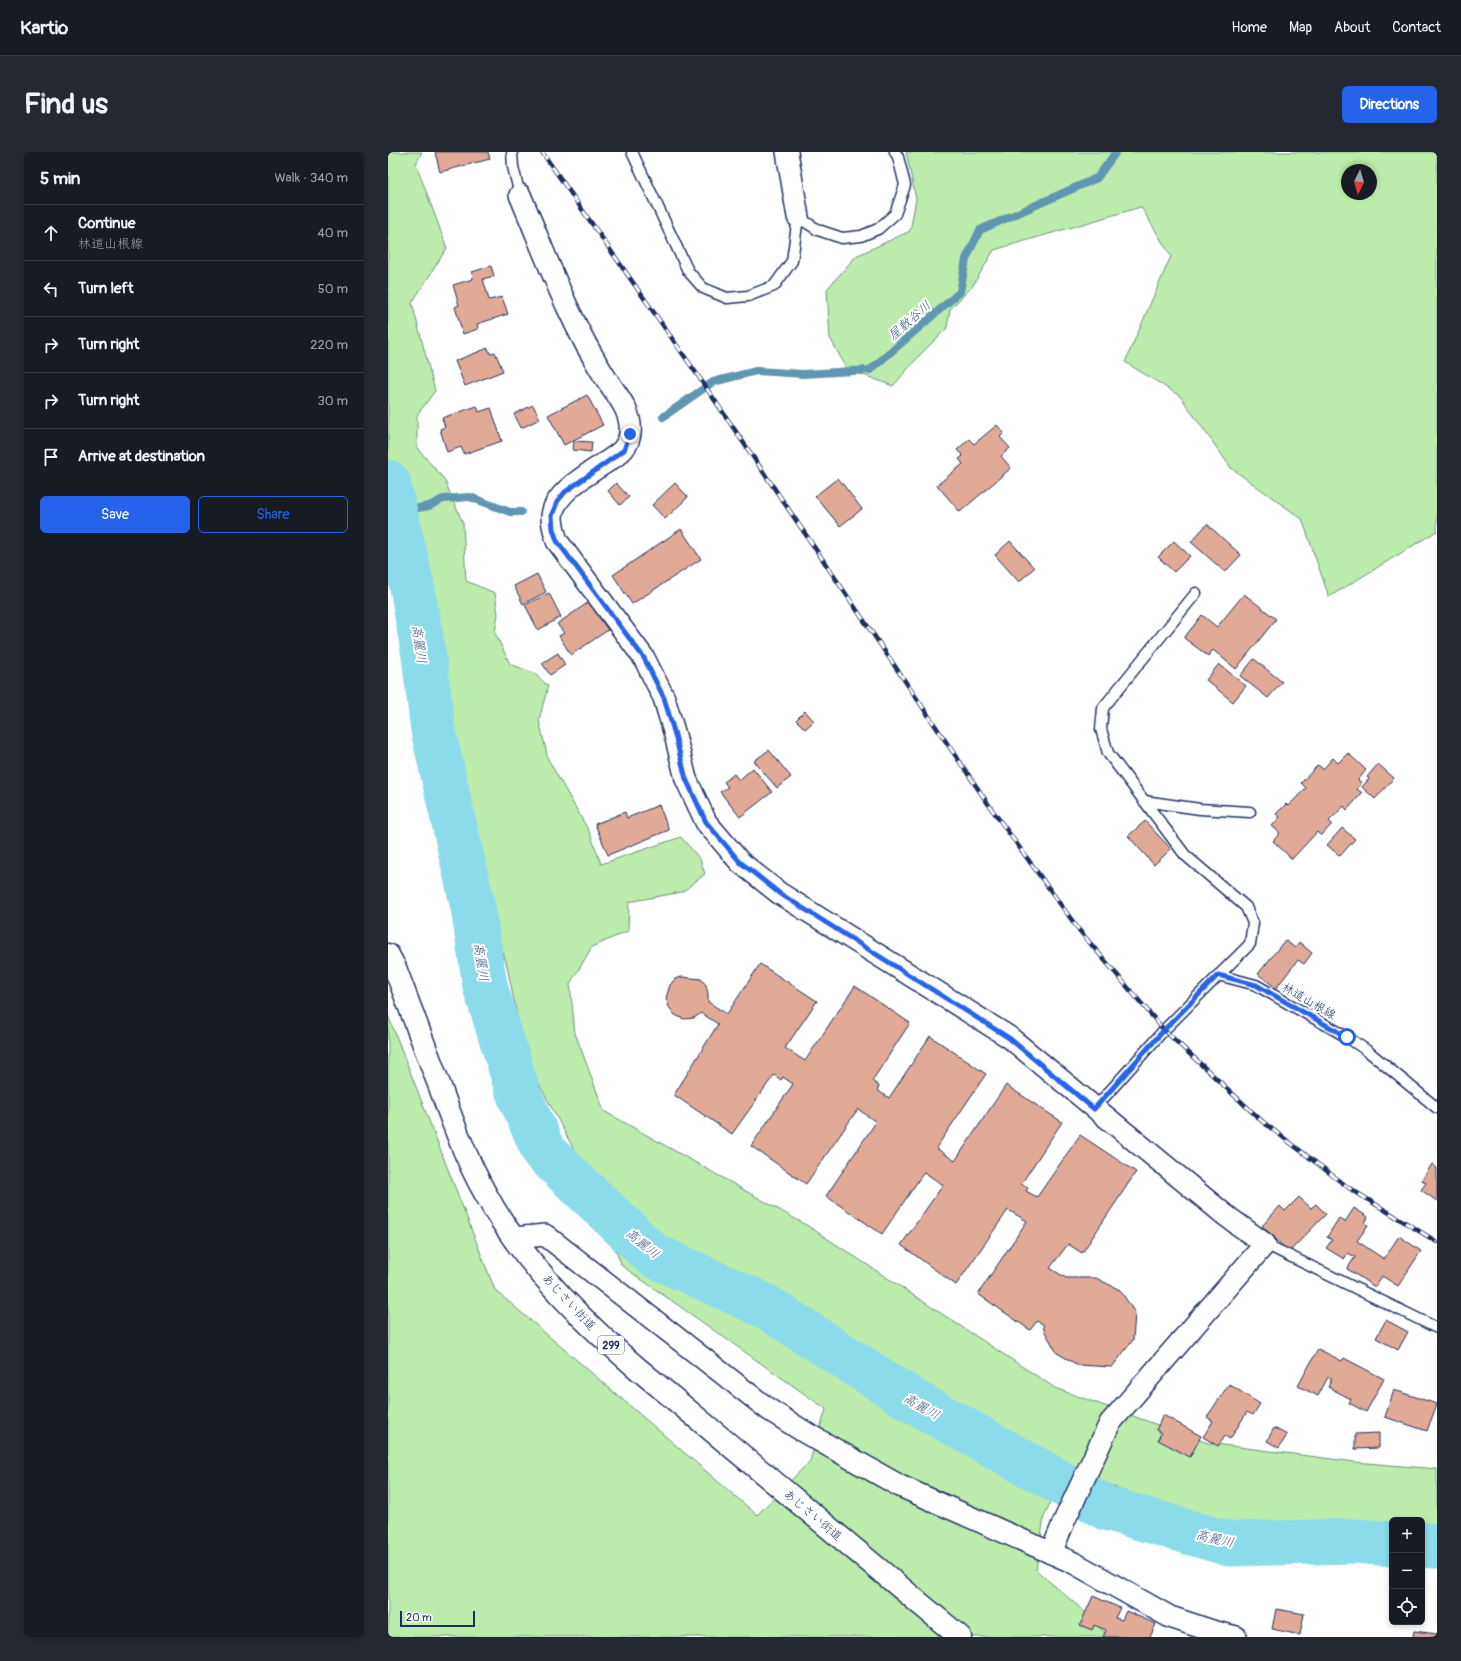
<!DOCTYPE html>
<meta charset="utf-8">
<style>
:root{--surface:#171b24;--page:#242831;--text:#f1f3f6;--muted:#9ea1a6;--line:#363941;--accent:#2563eb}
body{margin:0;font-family:Pangolin,"Klee One",sans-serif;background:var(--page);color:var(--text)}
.controls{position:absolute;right:12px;bottom:12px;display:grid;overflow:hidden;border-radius:6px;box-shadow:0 2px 6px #0003}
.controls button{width:36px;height:36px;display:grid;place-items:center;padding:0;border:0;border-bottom:1px solid var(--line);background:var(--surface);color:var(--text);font:20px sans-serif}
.compass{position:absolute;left:953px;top:12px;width:36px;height:36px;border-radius:50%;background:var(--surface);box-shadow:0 2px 6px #0003;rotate:185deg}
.scale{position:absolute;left:12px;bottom:10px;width:75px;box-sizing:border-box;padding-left:4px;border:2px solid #1b2f5e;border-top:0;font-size:11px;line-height:14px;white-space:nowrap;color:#1b2f5e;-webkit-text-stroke:3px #fff;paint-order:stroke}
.stop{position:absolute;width:12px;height:12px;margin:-9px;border:3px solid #2563eb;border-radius:50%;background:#fff}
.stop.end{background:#2563eb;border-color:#fff;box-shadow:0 1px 4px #0008}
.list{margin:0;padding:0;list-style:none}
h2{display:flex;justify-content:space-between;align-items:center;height:52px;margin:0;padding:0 16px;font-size:17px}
h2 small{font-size:13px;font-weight:400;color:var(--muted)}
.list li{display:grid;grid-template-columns:26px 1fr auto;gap:12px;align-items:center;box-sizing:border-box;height:56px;padding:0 16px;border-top:1px solid var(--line)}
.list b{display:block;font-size:15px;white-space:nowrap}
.list p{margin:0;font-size:13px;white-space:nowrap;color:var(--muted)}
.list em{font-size:13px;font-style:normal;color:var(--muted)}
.actions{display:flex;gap:8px;padding:12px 16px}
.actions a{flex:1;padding:9px 0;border:1px solid var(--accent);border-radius:6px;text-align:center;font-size:14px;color:var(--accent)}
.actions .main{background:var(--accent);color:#fff}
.icon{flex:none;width:22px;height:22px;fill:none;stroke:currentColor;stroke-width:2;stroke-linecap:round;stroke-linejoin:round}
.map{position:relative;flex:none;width:1049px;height:1485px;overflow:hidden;border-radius:6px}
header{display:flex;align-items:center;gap:24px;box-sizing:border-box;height:56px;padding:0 20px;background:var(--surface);border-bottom:1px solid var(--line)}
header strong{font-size:19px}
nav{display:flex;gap:22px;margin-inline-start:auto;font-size:14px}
.intro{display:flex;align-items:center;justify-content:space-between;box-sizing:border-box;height:96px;padding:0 24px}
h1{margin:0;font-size:28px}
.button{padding:10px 18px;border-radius:6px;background:var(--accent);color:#fff;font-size:14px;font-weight:700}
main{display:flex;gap:24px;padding:0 24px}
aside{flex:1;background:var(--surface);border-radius:6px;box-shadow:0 2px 6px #0003}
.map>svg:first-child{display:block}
</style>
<header>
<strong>Kartio</strong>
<nav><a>Home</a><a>Map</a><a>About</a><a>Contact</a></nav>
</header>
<div class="intro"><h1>Find us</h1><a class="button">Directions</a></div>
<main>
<aside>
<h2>5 min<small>Walk · 340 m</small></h2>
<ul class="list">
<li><svg class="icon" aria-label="ahead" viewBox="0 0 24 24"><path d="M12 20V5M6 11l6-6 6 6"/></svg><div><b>Continue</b><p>林道山根線</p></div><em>40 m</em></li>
<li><svg class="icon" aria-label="left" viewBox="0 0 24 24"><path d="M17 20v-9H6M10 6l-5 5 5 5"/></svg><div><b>Turn left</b></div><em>50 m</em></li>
<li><svg class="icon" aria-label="right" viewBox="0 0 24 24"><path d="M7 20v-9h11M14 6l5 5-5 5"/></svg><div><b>Turn right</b></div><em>220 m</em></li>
<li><svg class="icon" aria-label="right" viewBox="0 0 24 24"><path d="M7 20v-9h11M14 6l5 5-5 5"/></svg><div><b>Turn right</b></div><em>30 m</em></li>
<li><svg class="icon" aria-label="arrive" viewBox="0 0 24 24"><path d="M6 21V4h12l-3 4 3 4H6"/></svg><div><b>Arrive at destination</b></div></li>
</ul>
<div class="actions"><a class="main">Save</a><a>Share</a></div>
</aside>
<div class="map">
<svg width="1049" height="1485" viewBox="0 0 1049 1485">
<rect width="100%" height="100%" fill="#fff"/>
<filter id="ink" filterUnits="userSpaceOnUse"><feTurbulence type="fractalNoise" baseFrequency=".025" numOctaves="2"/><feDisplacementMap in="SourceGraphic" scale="8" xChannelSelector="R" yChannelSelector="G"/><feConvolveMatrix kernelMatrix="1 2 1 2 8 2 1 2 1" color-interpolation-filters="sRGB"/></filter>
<g filter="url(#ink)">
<g fill="#bcecab" stroke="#6c8e84" fill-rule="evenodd">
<path d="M0,0H34L28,12L59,96L24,151L47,239L29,263V296L56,327L75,371L78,429L107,441L110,462L107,481L122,512L146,521L160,534L151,568L160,607L202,681L213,712L293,685L312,707L317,722L294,740L241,750L240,779L204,795L182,832L187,881L216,959L420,1074L667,1236L820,1291L967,1310L1049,1317V1380H1034V1368H1004V1379L845,1376L743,1343L679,1312L656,1365L648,1418L704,1466L720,1485H0V863L107,1138L369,1363L422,1309L438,1257L234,1114L183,992L138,908L119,814L75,661L59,582L47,474L6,398L0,382Z"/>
<path d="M518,0H1049V379L941,445L914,367L843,316L792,244L737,210L783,104L753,55L606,98L584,135L562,157L559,176L532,203L505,234L459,217L442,186L439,137L468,104L522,79L528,47ZM959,18H983V42H959Z"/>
</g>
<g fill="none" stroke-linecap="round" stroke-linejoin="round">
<g stroke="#5f96b2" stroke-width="8">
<path d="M275,265L325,230L368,219L415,222L482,218L572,140L578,107L592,78L709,26L728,0"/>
<path d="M6,355L30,356L41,354L55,347L82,345L122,360H133"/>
</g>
<g stroke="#8cdbea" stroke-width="45">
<path d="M0,330L23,429L36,504L45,578L85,755L97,834L131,943L156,1000L265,1103L377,1154L525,1249L718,1356L841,1392L966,1389L1004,1392"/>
<path d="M1034,1393L1049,1394"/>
</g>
</g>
<g fill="#e1aa97" stroke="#1b2f5e">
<path d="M47,0H100L102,7L52,20Z"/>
<path d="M103,114L106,124L95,127L101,148L114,145L120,162L89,172L90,177L75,182L67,155L71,153L65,133L85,127L84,120Z"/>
<path d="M100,196L102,202L107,200L115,219L77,234L67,209Z"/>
<path d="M199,243L215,273L176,293L160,263Z"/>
<path d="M145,253L152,267L133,276L126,262Z"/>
<path d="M89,254L91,260L103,256L114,289L76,302L73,295L59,300L52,277L57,275L54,266Z"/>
<path d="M609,273L616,281L612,285L622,296L613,304L623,316L572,360L549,333L575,312L571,307L575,304L569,298L581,287L586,292Z"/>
<path d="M186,289L204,290L203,300L185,298Z"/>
<path d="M450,326L474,357L452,374L427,344Z"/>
<path d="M228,331L241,345L232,353L220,339Z"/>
<path d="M287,331L300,345L277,367L264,353Z"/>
<path d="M819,372L853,403L837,420L803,390Z"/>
<path d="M293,377L313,407L244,452L225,423Z"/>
<path d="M622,389L646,416L631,430L607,403Z"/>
<path d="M786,389L802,404L786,420L770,405Z"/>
<path d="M149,422L158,440L135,452L126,434Z"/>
<path d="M161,441L173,465L150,478L137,453Z"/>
<path d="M856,442L888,467L848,517L825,498L820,504L796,486L814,463L829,475Z"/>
<path d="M201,450L220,478L183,503L171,484L176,481L169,472Z"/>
<path d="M170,501L177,513L162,523L154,511Z"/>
<path d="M866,507L894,530L880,546L852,524Z"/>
<path d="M831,512L858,534L845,550L818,528Z"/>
<path d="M417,559L426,569L417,577L408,568Z"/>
<path d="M381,598L403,625L389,636L366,609Z"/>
<path d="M960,601L978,618L970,628L974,631L969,637L974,641L959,658L956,654L941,669L944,672L933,684L929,680L904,707L885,689L892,681L884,674L892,665L888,662L898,652L900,654L918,636L913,631L930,613L935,617L945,606L950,611Z"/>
<path d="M990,612L1006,626L987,647L974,635L981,627L979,625Z"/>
<path d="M365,616L384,640L352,665L332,640L340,635L336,630L346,622L351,628Z"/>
<path d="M271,653L281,678L220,703L207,672L237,660L239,666Z"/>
<path d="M757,669L783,697L766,713L740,684Z"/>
<path d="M954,676L967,687L952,704L939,693Z"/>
<path d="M897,788L907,796L911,790L924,801L916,812L910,808L888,836L870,822Z"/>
<path d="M372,812L429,849L397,896L417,909L467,834L522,871L484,929L491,934L489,938L501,946L542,884L598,922L548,996L567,1009L618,933L674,970L633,1032L640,1036L638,1039L649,1045L692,983L748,1020L694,1101L680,1092L662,1116L678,1126H708L732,1138L747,1161L745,1188L724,1215L690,1213L669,1201L656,1178L655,1172L649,1169L642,1178L590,1142L639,1069L620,1058L568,1133L513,1093L555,1033L536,1020L494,1082L438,1044L488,970L470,957L418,1032L363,994L405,932L395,925L393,928L386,923L344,982L286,943L330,872L313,861L306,866L296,867L287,863L281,855L278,846L282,833L287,827L294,825L313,827L318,833L320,841V850L339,862Z"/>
<path d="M1044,1012L1049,1016V1049L1033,1038L1038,1031L1034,1028Z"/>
<path d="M911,1045L923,1056L928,1052L938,1062L901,1100L874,1074L892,1054L897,1059Z"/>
<path d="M966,1056L980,1065L977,1071L980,1073L969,1089L996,1107L1011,1084L1033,1099L1010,1134L994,1124L987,1135L959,1117L967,1105L960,1101L956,1107L938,1096L944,1088L939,1085L951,1066L957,1070Z"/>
<path d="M998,1168L1020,1180L1010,1198L988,1186Z"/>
<path d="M930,1197L954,1209L956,1206L996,1227L978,1260L961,1251L963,1247L940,1235L944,1227L940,1225L930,1244L910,1234Z"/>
<path d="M841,1232L872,1252L865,1263L859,1260L842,1287L837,1284L830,1294L815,1285L825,1269L819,1265Z"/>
<path d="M1006,1238L1049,1252L1039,1279L997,1265Z"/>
<path d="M775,1263L813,1284L802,1305L770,1288L773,1281L768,1278Z"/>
<path d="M886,1276L899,1283L891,1296L879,1289Z"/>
<path d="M991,1281V1296L967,1297V1282Z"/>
<path d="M705,1444L732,1456L727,1466L734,1468L738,1459L768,1472L762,1485H715L718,1478L706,1473L704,1478L692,1473Z"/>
<path d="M888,1457L916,1462L912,1483L884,1477Z"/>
<path d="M1026,1479L1049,1482V1485H1025Z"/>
</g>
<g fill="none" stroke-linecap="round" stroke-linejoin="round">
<g stroke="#1b2f5e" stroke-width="13">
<g id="lane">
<path d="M124,0L125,15L132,43"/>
<path d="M244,0L300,119L315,136L339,146L360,144L386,134L404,109L410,65L430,78L454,86L473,84L490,77L507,62L517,33L510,5L507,0"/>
<path d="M756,649L812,657L862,660"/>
<path d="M830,823L868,833L959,885L981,900L1049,956"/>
<path d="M706,957L776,878L862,792L865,771L858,755L797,703L720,601L713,577L715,556L808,441"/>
<path d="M877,1092L1049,1176"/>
</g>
</g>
<g stroke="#1b2f5e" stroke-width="24">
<g id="street">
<path d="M399,0L410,65"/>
<path d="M132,43C158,104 181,169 217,225C228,242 245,260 242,282C240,295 232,301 223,307C204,320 165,340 164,365C164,374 167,381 169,389L256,506L276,546L287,583L298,627L318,670L352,710L391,741L621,885L837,1063L877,1092L722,1271L677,1367L663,1401"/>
<path d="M126,1086L157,1083L380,1257L418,1281L512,1334L686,1411L782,1465L824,1479L848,1485"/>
</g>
</g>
<g stroke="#1b2f5e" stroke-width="25">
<path id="highway" d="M0,803L7,816C22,856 37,896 52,935C65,971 78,1007 97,1041C134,1109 191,1166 249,1216L572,1485"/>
</g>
<use href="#lane" stroke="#fff" stroke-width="10"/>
<use href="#street" stroke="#fff" stroke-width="21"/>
<use href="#highway" stroke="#fff" stroke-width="22"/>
<g stroke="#1b2f5e" stroke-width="4.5">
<path id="rail" d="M154,0L313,228L605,659L691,778L776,878L875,970L961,1036L1049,1090"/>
</g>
<use href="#rail" stroke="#fff" stroke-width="3" stroke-dasharray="9" stroke-linecap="butt"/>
</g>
</g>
<g fill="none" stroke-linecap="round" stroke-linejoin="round" filter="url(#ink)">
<path stroke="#2563eb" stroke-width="5" d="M242,282L236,298L177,340L169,350L164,364L165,377L169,389L256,506L276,546L287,583L298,627L318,670L352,710L391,741L621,886L706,957L776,878L830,823L868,833L959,885"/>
</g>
<g text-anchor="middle" stroke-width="4" stroke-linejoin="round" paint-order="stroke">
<rect fill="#fff" stroke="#5f6d8e" stroke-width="1" x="210" y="1184" width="26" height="18" rx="3"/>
<g font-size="11" font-weight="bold" fill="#1b2f5e">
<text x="223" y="1197">299</text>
</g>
<g font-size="12" fill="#1b2f5e" stroke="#fff">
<text transform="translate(921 849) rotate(30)" y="4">林道山根線</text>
<text transform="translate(181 1150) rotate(47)" y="4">あじさい街道</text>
<text transform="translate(425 1363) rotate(40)" y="4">あじさい街道</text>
</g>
<g font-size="13" font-style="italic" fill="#375a81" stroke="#fff">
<text transform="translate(521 168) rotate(-41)" y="5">屋敷谷川</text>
<text transform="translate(32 492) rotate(82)" y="5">高麗川</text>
<text transform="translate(94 810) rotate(81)" y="5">高麗川</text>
<text transform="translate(255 1091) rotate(39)" y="5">高麗川</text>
<text transform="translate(534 1254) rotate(30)" y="5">高麗川</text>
<text transform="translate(827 1386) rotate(13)" y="5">高麗川</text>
</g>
</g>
</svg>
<div class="controls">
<button>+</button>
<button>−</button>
<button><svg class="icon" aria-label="locate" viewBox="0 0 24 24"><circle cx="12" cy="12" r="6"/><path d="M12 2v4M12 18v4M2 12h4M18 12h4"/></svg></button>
</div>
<svg class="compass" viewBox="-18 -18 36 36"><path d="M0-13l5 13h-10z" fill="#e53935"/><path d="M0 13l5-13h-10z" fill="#9ea1a6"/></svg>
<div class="scale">20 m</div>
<div class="stop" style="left:959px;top:885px"></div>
<div class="stop end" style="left:242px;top:282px"></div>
</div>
</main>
